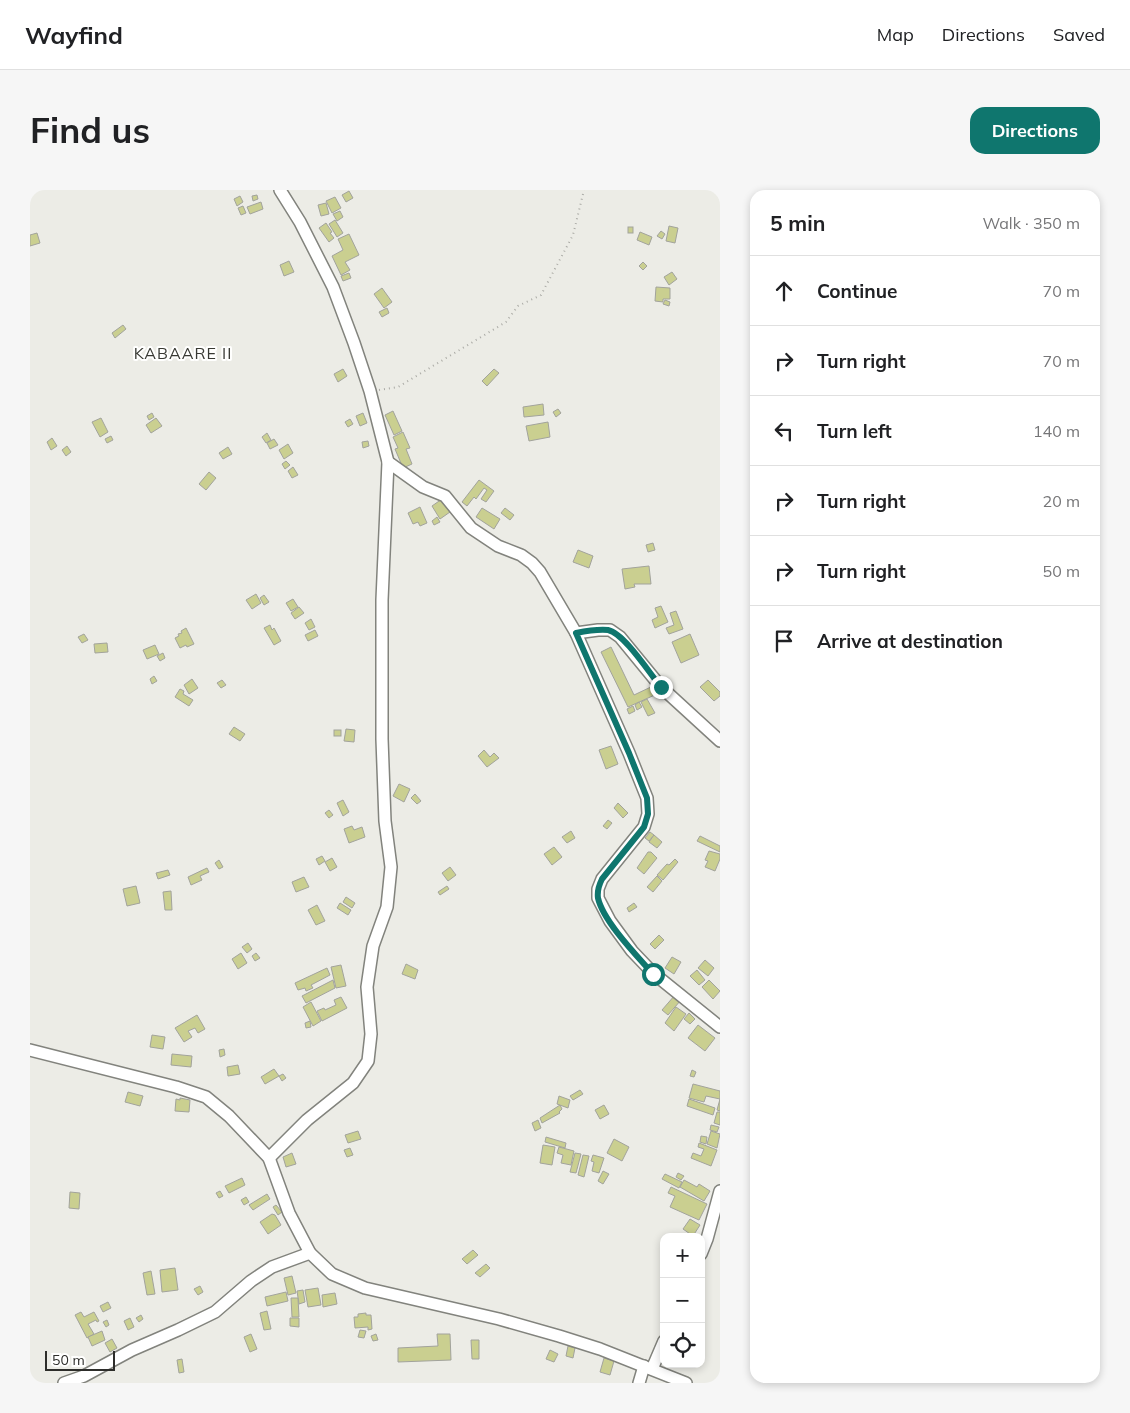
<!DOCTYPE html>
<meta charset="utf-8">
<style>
:root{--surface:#fff;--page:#f6f6f6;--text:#202124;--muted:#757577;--line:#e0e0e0;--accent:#0f766e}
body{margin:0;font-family:Mulish,sans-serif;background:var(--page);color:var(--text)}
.controls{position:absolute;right:15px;bottom:15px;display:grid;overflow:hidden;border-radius:10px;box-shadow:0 2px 8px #0003}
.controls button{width:45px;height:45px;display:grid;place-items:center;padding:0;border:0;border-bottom:1px solid var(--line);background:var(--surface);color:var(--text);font:25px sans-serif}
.scale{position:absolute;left:15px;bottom:12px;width:70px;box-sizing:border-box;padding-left:5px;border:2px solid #2d2d2a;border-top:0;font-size:14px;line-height:18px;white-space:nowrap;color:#2d2d2a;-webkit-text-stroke:4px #fffffe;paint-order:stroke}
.stop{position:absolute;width:15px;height:15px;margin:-11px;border:4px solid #0f766e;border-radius:50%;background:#fff}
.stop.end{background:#0f766e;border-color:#fff;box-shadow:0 1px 5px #0008}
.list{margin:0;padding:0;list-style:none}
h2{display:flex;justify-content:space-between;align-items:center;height:65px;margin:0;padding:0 20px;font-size:21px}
h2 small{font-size:16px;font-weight:400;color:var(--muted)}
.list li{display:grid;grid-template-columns:32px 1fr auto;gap:15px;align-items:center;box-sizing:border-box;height:70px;padding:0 20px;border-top:1px solid var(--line)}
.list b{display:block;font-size:19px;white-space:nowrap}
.list em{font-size:16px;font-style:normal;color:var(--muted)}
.icon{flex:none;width:28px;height:28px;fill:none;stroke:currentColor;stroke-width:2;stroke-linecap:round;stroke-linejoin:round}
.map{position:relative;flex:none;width:690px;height:1193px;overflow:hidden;border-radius:15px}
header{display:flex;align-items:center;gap:30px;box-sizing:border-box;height:70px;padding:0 25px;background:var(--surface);border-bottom:1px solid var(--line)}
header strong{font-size:24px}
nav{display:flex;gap:28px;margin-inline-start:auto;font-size:18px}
.intro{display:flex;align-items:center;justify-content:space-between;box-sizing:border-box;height:120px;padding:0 30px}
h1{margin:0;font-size:35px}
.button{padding:12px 22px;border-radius:15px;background:var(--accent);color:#fff;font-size:18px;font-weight:700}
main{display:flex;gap:30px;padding:0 30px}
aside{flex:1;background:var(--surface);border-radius:15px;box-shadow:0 2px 8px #0003}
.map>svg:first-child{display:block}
</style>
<header>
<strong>Wayfind</strong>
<nav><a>Map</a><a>Directions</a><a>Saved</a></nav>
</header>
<div class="intro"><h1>Find us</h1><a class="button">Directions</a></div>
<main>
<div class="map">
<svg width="690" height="1193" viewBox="0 0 690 1193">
<rect width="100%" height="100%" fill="#ecece6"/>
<g fill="#cacf90" stroke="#a2a39c">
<path d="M319,1L323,8L316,12L312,5Z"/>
<path d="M227,5L228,9L223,11L222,6Z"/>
<path d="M210,6L213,12L207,16L204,9Z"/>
<path d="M305,7L311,18L302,23L296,11Z"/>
<path d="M231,12L233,19L220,24L217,17Z"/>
<path d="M296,13L299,24L291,26L288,15Z"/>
<path d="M213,16L216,23L211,25L208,18Z"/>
<path d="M310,21L313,27L307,31L303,24Z"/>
<path d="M305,30L313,43L307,47L299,34Z"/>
<path d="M296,33L302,42L300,43L304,48L299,52L289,38Z"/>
<path d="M639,36L648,38L645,53L636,51Z"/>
<rect x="598" y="37" width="5" height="6"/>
<path d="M631,41L635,44L632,49L627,46Z"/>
<path d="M610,42L622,47L619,55L607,50Z"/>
<path d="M7,43L10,53L0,56V45Z"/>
<path d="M319,44L329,65L315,72L320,80L311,85L302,66L313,60L308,49Z"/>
<path d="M259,71L264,82L254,86L250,75Z"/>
<path d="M613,72L617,76L613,80L609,76Z"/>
<path d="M642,82L647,89L639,95L634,87Z"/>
<path d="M319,83L321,88L313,91L311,86Z"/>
<path d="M626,97L640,98V109H633V112L625,111Z"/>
<path d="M352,98L362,112L354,118L344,104Z"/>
<path d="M635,110L640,112L639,116L633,114Z"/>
<path d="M357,118L359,123L352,127L349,122Z"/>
<path d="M93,135L96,139L85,148L82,143Z"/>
<path d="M313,179L317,186L308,192L304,184Z"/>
<path d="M464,179L469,183L457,196L452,191Z"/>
<path d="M513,214L514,225L494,227L493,217Z"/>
<path d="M528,219L531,223L526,227L523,222Z"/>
<path d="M363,221L372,241L364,245L355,225Z"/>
<path d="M122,223L124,227L119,230L117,226Z"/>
<path d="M333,223L337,233L330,236L326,226Z"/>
<path d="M71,228L78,242L70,247L62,232Z"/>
<path d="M126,228L132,236L121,243L116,235Z"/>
<path d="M320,229L323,234L318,237L315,232Z"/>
<path d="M518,232L520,247L499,251L496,236Z"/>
<path d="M373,242L380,258L376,259L382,274L373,278L365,259L368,258L363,247Z"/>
<path d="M237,243L241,250L236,253L232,247Z"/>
<path d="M81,246L83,250L77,253L75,249Z"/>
<path d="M22,248L27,256L21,260L17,252Z"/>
<path d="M244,249L248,255L240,259L237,253Z"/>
<path d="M338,251L339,256L333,258L332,252Z"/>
<path d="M258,254L263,263L254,269L249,260Z"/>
<path d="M37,256L41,262L36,266L32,260Z"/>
<path d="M198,257L202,264L193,269L189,263Z"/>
<path d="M256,271L260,275L255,279L252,274Z"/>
<path d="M263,277L268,285L262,288L258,281Z"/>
<path d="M179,282L186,288L176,300L169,294Z"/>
<path d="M449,290L464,301L456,312L451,309L457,300L454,298L446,309L444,307L437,316L432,312Z"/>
<path d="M412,309L420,322L410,329L402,316Z"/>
<path d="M390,317L397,333L390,336L388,332L383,334L378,323Z"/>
<path d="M452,318L470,329L464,339L446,327Z"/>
<path d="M475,318L484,325L480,330L471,323Z"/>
<path d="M407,327L410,332L404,335L402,331Z"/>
<path d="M623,353L625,360L618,362L616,355Z"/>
<path d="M548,360L563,366L559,378L543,372Z"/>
<path d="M619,376L621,394H604L605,397L595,399L592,379Z"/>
<path d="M226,404L231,413L222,419L216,410Z"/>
<path d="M234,405L239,412L234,415L230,408Z"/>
<path d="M263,409L268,417L261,421L256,413Z"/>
<path d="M631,416L638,432L625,438L622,430L628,427L625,418Z"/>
<path d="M269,417L274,423L265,429L261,423Z"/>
<path d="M646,421L653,439L639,444L636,438L644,435L640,423Z"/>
<path d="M281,429L285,437L279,440L275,433Z"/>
<path d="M240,435L242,440L244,438L251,451L244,455L234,438Z"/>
<path d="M156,438L164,454L157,457L156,455L150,458L145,448L149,446L148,444L152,443L151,441Z"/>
<path d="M285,440L288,446L278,451L275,445Z"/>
<path d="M54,444L58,450L52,453L48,447Z"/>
<path d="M660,444L669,465L651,473L642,452Z"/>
<path d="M77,453L78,462L65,463L64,454Z"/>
<path d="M125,455L129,464L117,469L113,460Z"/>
<path d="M581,457L604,505L623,496L627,504L598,517L571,462Z"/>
<path d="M133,463L135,468L130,471L127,466Z"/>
<path d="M124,486L127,491L122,494L120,489Z"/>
<path d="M162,489L168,498L159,504L154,495Z"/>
<path d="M192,490L196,495L191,498L187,493Z"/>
<path d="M678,490L690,502V506L684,511L670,497Z"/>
<path d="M150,499L154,501L153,504L163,510L159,516L145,507Z"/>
<path d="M617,509L625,523L618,526L611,512Z"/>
<path d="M609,512L612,517L607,520L605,515Z"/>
<path d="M603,516L605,521L599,524L597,519Z"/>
<path d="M204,537L215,544L210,551L199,544Z"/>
<path d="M316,539L325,540L324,552L314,551Z"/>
<rect x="304" y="540" width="7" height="6"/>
<path d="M581,556L588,574L576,579L569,560Z"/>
<path d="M454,560L460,567L464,563L469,568L457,577L448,566Z"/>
<path d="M369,594L380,599L374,612L363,606Z"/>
<path d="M385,604L391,611L387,614L381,608Z"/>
<path d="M313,610L319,622L313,626L307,613Z"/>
<path d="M588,613L598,623L593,628L584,618Z"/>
<path d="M299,620L303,625L299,628L295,623Z"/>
<path d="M578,630L582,633L577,639L573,636Z"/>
<path d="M322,636L324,640L332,637L335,647L319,653L314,639Z"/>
<path d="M541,641L545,648L537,653L532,647Z"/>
<path d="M620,642L624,645L619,651L615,648Z"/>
<path d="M624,645L632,652L627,658L619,652Z"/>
<path d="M670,646L690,656V662L667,651Z"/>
<path d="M524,657L532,667L522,675L514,664Z"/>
<path d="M679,661L690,664V669L685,681L675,677L678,671L675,670Z"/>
<path d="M618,662H621L627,668L614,684L607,678Z"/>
<path d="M292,666L295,671L289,675L286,669Z"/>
<path d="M302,668L307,677L300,681L295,672Z"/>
<path d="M645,669L648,672L633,690L627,685L637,674L639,675Z"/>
<path d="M189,670L193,677L189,679L185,673Z"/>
<path d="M420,677L426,685L418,691L412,683Z"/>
<path d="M177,678L179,682L170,686L172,690L161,695L158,687Z"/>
<path d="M138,680L140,685L128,689L126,683Z"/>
<path d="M627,686L632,691L623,702L617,697Z"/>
<path d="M274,687L279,697L266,702L262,692Z"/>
<path d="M106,696L110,713L97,716L93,699Z"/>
<path d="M417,696L419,699L410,705L408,702Z"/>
<path d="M141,701L142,720H135L133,702Z"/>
<path d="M316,707L325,713L322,718L313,712Z"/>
<path d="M310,713L321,720L318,725L307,718Z"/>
<path d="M604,713L607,717L599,722L597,718Z"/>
<path d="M287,715L295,731L286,735L278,720Z"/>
<path d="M629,745L634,750L625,759L620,754Z"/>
<path d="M218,753L222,759L217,763L212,757Z"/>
<path d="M211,763L217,773L208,779L202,769Z"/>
<path d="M226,763L230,768L225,771L222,766Z"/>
<path d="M642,767L651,772L644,784L635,778Z"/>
<path d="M675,770L684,778L678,786L668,778Z"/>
<path d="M376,774L388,780L385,789L372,784Z"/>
<path d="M311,775L316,796L306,798L301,777Z"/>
<path d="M297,778L300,785L281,795L283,798L276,801L275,798L268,800L265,793Z"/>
<path d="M667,780L675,790L669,795L660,786Z"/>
<path d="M303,790L305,798L276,813L272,806Z"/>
<path d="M679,790L690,801L683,809L672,797Z"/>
<path d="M645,805L651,810L638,825L632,820Z"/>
<path d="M311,807L317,818L292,831L287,821L294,818L295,820L306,815L304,810Z"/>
<path d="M281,812L291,831L283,836L273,817Z"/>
<path d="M646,817L656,824L644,841L635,833Z"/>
<path d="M659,823L665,829L660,834L654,829Z"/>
<path d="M167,825L175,839L168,843L165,838L158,841L162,847L154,852L145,838Z"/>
<path d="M280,831L281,837L276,838L275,833Z"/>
<path d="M668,835L685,848L675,861L658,848Z"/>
<path d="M122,845L135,847L133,859L120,857Z"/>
<path d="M194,859L195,865L190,867L189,860Z"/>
<path d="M142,864L162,866L161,877L141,875Z"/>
<path d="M208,875L210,884L198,886L197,877Z"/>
<path d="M244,879L249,886L235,894L231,887Z"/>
<path d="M662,880L666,882L664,887L660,886Z"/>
<path d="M253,884L256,888L252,891L249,886Z"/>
<path d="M663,894L690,901V921L687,920L690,909L676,906L674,912L659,908Z"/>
<path d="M550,900L553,904L543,910L540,906Z"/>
<path d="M98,902L113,906L110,916L95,912Z"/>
<path d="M529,906L540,910L538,918L527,914Z"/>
<path d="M150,908L160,910L159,922L145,921L146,909L150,910Z"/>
<path d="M659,909L685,918L683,925L657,916Z"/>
<path d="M530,915L532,919L529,922L530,923L512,933L510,928Z"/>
<path d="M574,915L579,924L570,929L565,920Z"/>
<path d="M687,922H690V935L684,933Z"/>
<path d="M508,930L511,938L505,941L502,933Z"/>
<path d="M681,935L689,937L687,942L680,940Z"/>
<path d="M328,941L331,949L318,953L315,945Z"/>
<path d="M681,941L690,944L687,958L677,954Z"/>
<path d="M671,946L677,947L676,954L670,952Z"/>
<path d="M516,947L536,953L535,958L515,952Z"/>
<path d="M584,949L599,957L592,971L577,963Z"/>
<path d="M669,953L687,960L681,976L661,968L663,963L671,966L674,959L668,957Z"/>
<path d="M513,955L525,957L522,975L510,973Z"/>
<path d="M529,957L544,961L541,975L531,973L533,965L527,963Z"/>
<path d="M320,958L323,965L317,967L314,960Z"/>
<path d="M262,963L266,974L256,977L253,967Z"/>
<path d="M545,963L551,964L546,983L540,982Z"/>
<path d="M553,965L559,966L554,987L548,985Z"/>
<path d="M563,965L574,968L569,983L562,981L564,972L561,971Z"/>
<path d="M573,981L579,984L573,994L568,991Z"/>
<path d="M648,983L654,986L651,990L646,987Z"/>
<path d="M635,984L652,992L649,998L632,989Z"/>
<path d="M212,988L215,995L199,1003L195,996Z"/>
<path d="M654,990L667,997L669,994L680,1001L674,1011L650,997Z"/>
<path d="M641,997L677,1014L669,1030L640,1017L645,1006L638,1003Z"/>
<path d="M190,1001L193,1006L189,1008L186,1003Z"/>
<path d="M40,1002L50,1003L49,1019L39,1018Z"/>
<path d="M237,1004L240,1009L223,1020L219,1015Z"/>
<path d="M216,1007L219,1012L214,1015L211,1010Z"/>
<path d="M246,1015L252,1022L248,1025L243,1017Z"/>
<path d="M242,1024L245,1025L251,1035L238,1044L230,1032Z"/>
<path d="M660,1029L670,1035L663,1046L653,1039Z"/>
<path d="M443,1060L448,1065L437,1074L432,1069Z"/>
<path d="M456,1074L460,1078L450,1087L445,1083Z"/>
<path d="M145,1078L148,1100L132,1102L130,1080Z"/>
<path d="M121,1081L125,1104L117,1105L113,1083Z"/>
<path d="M262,1086L266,1103L258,1105L254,1088Z"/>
<path d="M170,1096L173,1102L168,1105L164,1099Z"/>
<path d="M288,1098L291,1115L278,1117L275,1100Z"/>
<path d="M273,1100L275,1112L269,1114L267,1101Z"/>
<path d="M256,1102L258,1111L237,1116L235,1107Z"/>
<path d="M305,1103L307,1114L293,1117L292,1105Z"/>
<path d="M261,1108H268L269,1127H262Z"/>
<path d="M78,1112L81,1118L73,1122L70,1116Z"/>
<path d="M237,1121L241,1139L234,1140L230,1123Z"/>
<path d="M51,1122L54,1127L64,1122L69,1131L67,1132L66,1130L58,1134L64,1144L57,1148L45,1125Z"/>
<path d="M336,1123V1125H341L342,1139L338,1140V1137L325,1138L324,1127H328V1124Z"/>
<path d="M111,1125L113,1129L109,1132L106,1128Z"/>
<path d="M100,1128L104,1137L98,1140L94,1131Z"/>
<path d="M260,1128H269V1137L260,1136Z"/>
<path d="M77,1130L79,1135L76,1137L73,1132Z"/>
<path d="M330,1140L336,1141L334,1148L328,1147Z"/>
<path d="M72,1141L75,1150L62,1156L58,1147Z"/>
<path d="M221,1144L227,1159L220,1162L214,1147Z"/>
<path d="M346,1144L348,1150L343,1151L341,1146Z"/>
<path d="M407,1144H420L421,1170L368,1172V1158L408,1156Z"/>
<path d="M82,1149L87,1158L80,1162L75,1153Z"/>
<path d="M441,1150H449V1169H442Z"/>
<path d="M538,1156L545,1158L543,1168L536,1166Z"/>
<path d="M520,1160L528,1164L524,1172L516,1169Z"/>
<path d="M574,1168L584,1171L580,1185L570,1182Z"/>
<path d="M152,1169L154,1182L149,1183L147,1170Z"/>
</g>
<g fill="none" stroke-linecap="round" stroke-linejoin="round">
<g stroke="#82837d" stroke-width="14">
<g id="minor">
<path d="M358,272L393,297L415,306L441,338L468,356L491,365L502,373L510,382L546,443L568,440H580L590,447L631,497L690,551"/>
<path d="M546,443L599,563L617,608L618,624L614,637L572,689L568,699V708L580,731L602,761L623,783L690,837"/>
<path d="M0,860L146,897L176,907L199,926L239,968L259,1023L280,1063L302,1084L335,1098L469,1129L529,1146L570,1159L656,1193"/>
<path d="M239,968L277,930L323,893L338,871L341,844L337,797L343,756L357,717L361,677L355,631L352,549V410L358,272L340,201L324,153L303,97L270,32L250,0"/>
<path d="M671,1064L677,1049L690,1001"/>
<path d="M622,1179L634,1151"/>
<path d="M34,1193L54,1186L102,1160L148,1140L185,1122L221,1091L242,1077L280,1063"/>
<path d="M609,1193L614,1176"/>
</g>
</g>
<path stroke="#ababa6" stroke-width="2" stroke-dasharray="1 4" stroke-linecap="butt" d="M349,200L368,197L476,132L488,116L511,105L543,45L554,0"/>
<use href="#minor" stroke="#fff" stroke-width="11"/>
</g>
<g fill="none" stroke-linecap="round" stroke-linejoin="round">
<path stroke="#0f766e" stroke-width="6" d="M623,784C607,766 573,731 568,708C567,701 569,695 572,689L614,637L618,624L617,608L599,563L546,443C556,441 567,439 578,440C594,443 620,484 631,497"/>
</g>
<g text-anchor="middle" stroke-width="4" stroke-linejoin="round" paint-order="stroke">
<g font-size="16" letter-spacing="1" fill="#383933" stroke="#fffffe">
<text x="153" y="169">KABAARE II</text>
</g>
</g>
</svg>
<div class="controls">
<button>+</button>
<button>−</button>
<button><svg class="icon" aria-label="locate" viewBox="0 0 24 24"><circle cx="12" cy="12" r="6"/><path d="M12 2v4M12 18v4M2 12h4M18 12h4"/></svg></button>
</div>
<div class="scale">50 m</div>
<div class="stop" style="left:623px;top:784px"></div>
<div class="stop end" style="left:631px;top:497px"></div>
</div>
<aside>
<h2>5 min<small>Walk · 350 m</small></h2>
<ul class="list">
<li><svg class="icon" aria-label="ahead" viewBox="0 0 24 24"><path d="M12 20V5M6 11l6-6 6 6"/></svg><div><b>Continue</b></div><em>70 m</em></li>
<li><svg class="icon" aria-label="right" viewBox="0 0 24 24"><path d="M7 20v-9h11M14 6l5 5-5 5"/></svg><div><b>Turn right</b></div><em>70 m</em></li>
<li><svg class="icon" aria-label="left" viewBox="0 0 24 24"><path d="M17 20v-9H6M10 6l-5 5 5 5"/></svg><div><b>Turn left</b></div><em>140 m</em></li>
<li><svg class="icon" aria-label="right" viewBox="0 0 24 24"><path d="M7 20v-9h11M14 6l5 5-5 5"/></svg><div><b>Turn right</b></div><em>20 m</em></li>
<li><svg class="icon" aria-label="right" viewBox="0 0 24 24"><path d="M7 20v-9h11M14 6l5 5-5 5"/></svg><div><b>Turn right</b></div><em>50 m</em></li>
<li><svg class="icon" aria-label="arrive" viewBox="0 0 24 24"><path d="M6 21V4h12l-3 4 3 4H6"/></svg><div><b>Arrive at destination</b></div></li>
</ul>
</aside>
</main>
